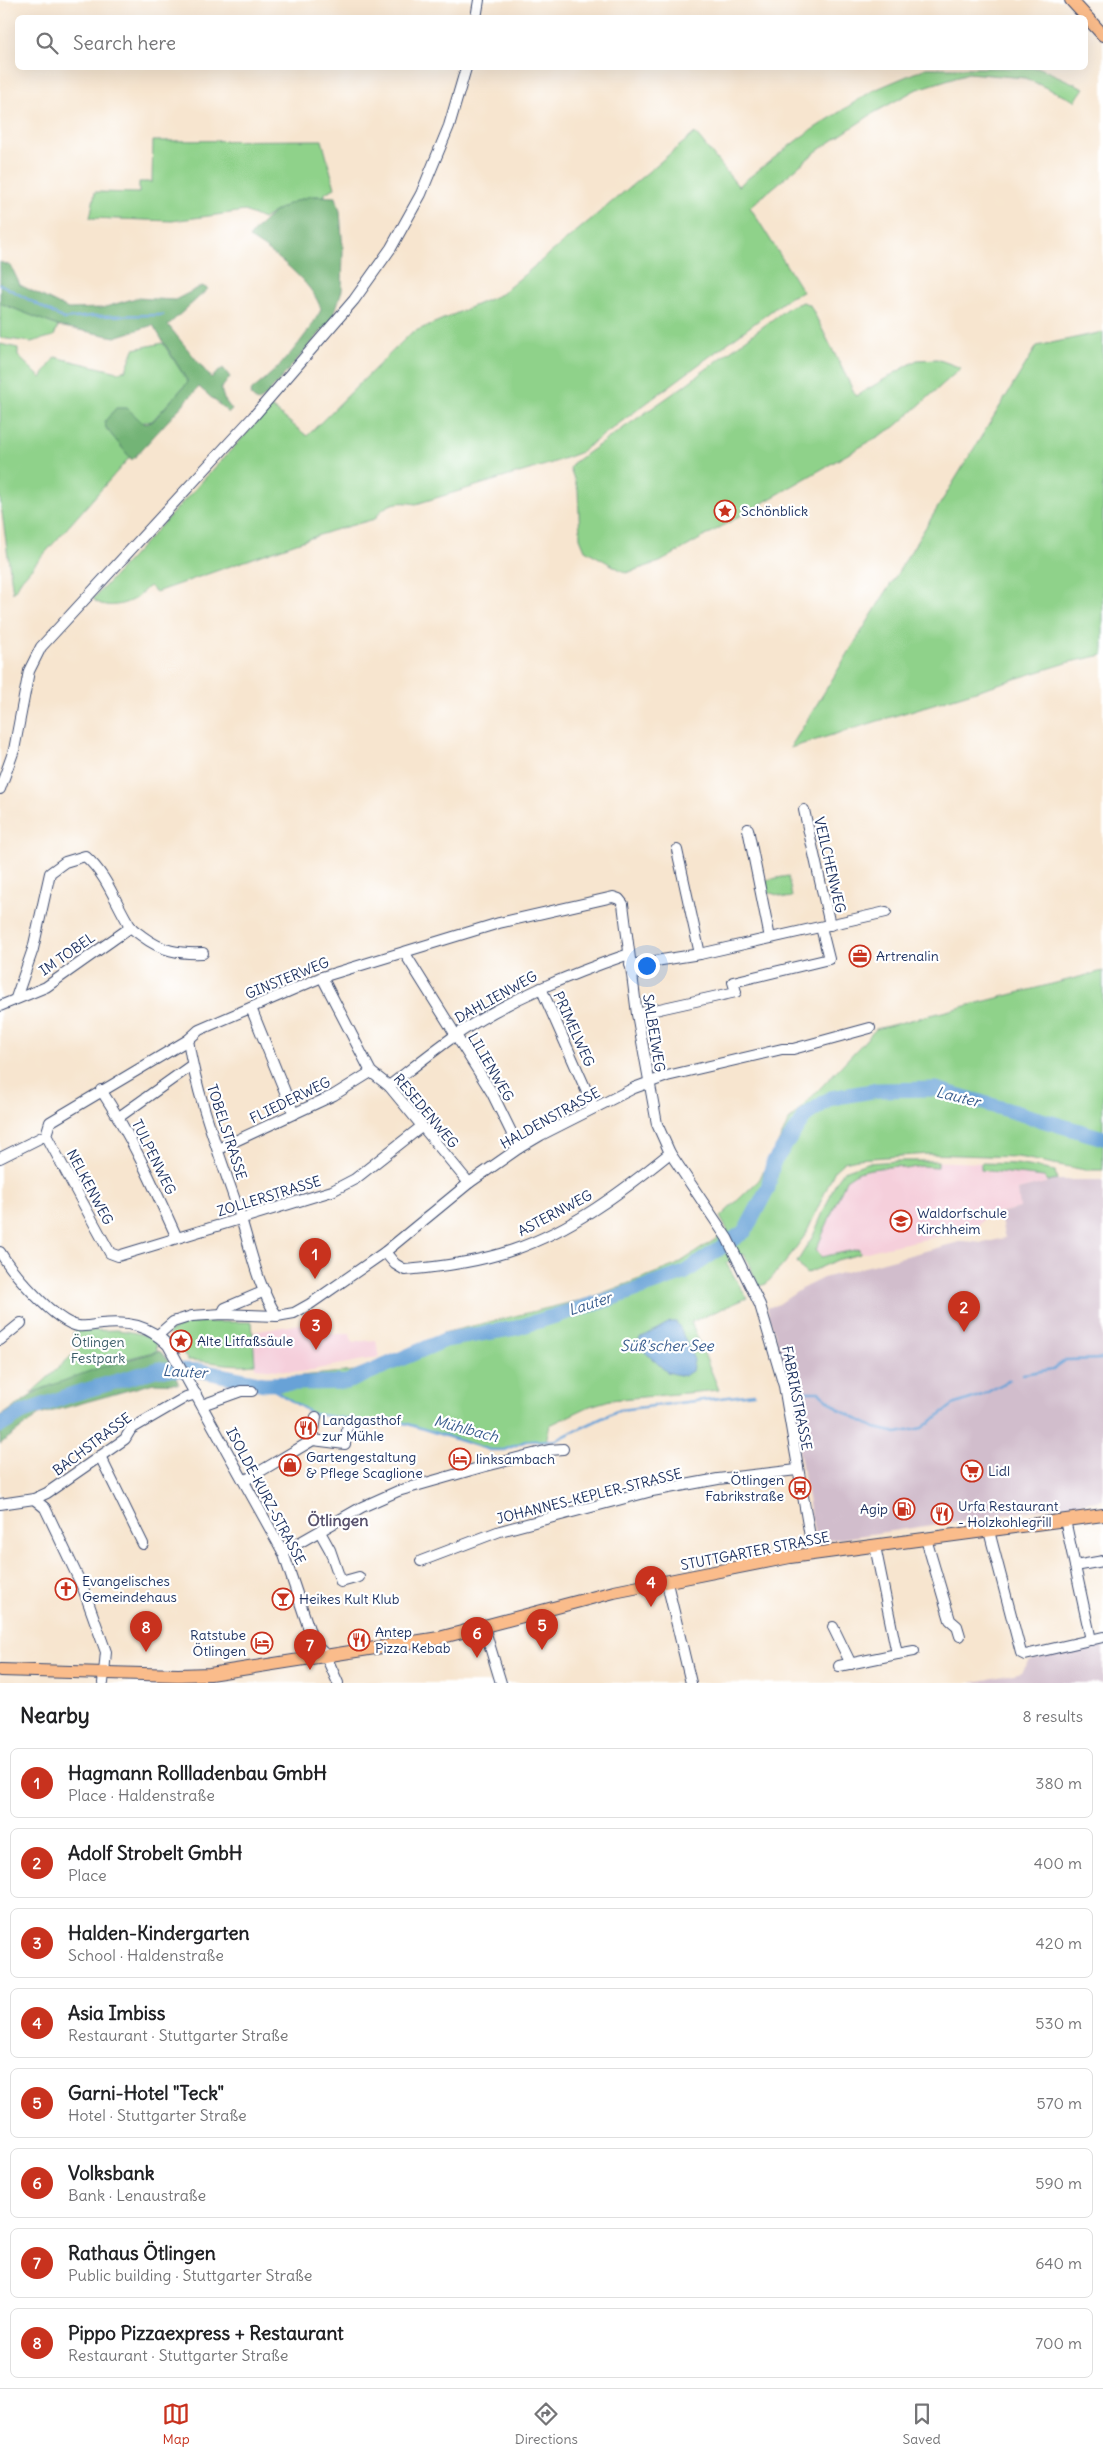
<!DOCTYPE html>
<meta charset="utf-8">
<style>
:root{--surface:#fff;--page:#f6f6f6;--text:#202124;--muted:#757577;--line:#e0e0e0;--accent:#c8321e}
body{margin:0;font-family:Delius,sans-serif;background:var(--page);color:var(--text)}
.you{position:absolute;left:646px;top:965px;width:18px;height:18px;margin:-12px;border:4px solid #fff;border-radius:50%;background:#1a73e8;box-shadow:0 0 0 8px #1a73e833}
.badge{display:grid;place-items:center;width:32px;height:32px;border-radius:50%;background:var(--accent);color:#fff;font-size:16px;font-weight:700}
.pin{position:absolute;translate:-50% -41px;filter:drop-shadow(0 1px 2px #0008)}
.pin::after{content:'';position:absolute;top:26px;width:18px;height:15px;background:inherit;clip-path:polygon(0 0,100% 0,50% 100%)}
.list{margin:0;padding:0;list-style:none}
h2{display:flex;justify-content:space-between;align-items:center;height:65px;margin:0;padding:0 20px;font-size:21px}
h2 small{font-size:16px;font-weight:400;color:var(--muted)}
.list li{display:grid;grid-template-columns:32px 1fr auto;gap:15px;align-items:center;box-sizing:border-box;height:70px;margin:0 10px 10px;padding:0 10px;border:1px solid var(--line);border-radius:8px}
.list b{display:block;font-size:19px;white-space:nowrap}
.list p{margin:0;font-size:16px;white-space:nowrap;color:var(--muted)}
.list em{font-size:16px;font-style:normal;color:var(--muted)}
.icon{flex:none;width:28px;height:28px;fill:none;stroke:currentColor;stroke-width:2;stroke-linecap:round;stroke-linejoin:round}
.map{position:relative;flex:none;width:1103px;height:1683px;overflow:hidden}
.search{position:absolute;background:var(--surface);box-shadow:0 5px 20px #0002;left:15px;right:15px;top:15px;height:55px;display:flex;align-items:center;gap:12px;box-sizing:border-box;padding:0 18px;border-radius:8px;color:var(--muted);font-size:19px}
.sheet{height:705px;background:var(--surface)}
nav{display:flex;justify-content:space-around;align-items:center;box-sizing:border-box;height:70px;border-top:1px solid var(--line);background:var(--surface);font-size:14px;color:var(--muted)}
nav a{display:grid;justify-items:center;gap:2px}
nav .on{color:var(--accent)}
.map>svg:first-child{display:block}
</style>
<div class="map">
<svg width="1103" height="1683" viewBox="0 0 1103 1683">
<rect width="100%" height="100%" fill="#fff"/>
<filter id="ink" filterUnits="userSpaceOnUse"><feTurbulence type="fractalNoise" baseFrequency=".02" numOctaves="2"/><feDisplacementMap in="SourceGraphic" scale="10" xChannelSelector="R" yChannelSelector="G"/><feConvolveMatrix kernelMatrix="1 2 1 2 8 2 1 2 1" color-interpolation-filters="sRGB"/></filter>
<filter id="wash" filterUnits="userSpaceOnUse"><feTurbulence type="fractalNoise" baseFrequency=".0096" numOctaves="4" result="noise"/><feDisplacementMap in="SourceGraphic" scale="20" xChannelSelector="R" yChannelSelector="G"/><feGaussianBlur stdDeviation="1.12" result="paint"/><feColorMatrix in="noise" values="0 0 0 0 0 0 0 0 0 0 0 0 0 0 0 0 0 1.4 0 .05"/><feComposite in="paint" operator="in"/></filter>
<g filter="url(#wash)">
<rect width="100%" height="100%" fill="#f7e5cf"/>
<g fill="#f5cfdb">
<path d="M921,1161L1016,1164L1055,1171L1057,1180L1018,1190L1021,1208L986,1215L976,1229L882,1248L837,1260L806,1274L797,1262L813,1236L836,1182L844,1171L867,1163Z"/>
<path d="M306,1323L311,1334H350L352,1342L376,1340L379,1357L301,1372L255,1368L253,1332Z"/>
</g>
<g fill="#d1bdcc">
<path d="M1057,1180H1103V1500L816,1542L782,1357L767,1308L779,1304L801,1289L823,1278L963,1241L983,1243L1005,1238L999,1213L1020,1208L1018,1190Z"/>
<path d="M1103,1643V1683H970L1022,1672L1030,1660Z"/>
</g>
<g fill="#8fd28a" stroke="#558074">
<path d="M926,68H1040L1084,88L1075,101L1025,78L968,73L915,90L872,114L817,151L750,207L803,292L790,297L579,453L549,464L416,504C399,501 385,502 375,519L331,531L156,592L149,586C144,590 139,596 134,599C122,606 103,609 93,599L271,407L307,436L411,333L501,294L695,133L738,186L801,137L872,91Z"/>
<path d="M322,140L335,188L325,193V196C300,195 284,206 263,219L245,211L172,221L90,218L95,192L139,193V182H152L153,141Z"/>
<path d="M803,302L810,305L856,396L917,360L937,359L961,368L895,427L660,562L626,573L585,550L580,538L578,490L570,468L573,463L681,388L789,307Z"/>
<path d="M0,303L58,326L54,336L31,342L0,338Z"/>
<path d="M1103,332V655L1070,662L790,748L1037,346Z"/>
<path d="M163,343L188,382L152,421L106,428L130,457L22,579L13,593L0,498V344L18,348V356L41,378L55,357L118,372L126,370L134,349Z"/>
<path d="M788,876L792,897L786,898L768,892L766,880Z"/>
<path d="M1103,971V1170H1085L1018,1157L929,1154L857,1159L844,1162L835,1170L806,1234L784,1264L766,1284L759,1286L744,1254L726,1263L747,1298L691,1322L719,1390L610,1400L590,1406L550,1425L546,1441H526L504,1450H490L395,1420L378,1423L313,1414L279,1393L281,1389L276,1387L300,1376L354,1371L394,1356L443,1333L590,1298L676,1265L728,1231L720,1217L759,1180L789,1121L876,1029Z"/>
<path d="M898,1161H938V1167L921,1166L906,1169L897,1166L871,1169L858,1172L846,1180L816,1250L821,1257L859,1249L860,1254L837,1260L806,1274L797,1262L813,1236L836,1182L844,1171L867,1163Z"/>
<path d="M981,1163L1016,1164L1055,1171L1057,1180L1048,1182L1044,1177L981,1170Z"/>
<path d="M189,1322H252L255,1364C232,1367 211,1361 188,1360L168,1332Z"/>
<path d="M117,1330C132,1332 144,1333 156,1342L157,1351L130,1358L31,1393L80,1348L77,1345L80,1341L72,1334L75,1331Z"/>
</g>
<g fill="#73b476" stroke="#47726a">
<path d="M312,196L336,197L340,211L343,250L342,290L333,318L266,396L258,402L250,395L252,390C280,368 303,342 321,310C315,284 272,251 249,238C267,215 283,203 312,196Z"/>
<path d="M0,262L11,266L20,285L68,309L102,308L136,298L175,300L202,286L208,289L168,325L211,378L223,368L230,377L221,389L224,399L232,410L229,413L199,387L132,460L106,428L105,421L116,408H127L144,424L152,422L188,382L153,325L115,337L58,326L0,303Z"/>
<path d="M160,1351L169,1361L179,1384L154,1383L39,1415L0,1444V1417L39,1390L98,1368Z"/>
</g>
<path fill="#67a2d7" stroke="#41689a" d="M670,1322H676L679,1326L694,1360L692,1371L684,1376L667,1372L636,1344L640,1341L639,1339Z"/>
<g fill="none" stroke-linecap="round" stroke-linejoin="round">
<g stroke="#67a2d7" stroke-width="2.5">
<path d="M0,284L64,319L93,316L163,315"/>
<path d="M1023,1374L1053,1369L1066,1360L1103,1359"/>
<path d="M264,1384L313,1414L378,1423L395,1420L490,1450H504L526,1441L556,1440L619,1410L754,1394"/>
<path d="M796,1392H819L840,1410L875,1428L897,1433L922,1428L953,1405L982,1395L1010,1380"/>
</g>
<path stroke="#67a2d7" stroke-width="15" d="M0,1426L21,1413L73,1394L159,1369L202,1371L264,1384L347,1382L445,1340L516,1328L610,1299L684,1273L745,1231L768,1188L773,1163L806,1115L831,1098L878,1090L936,1089L1103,1138"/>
</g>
</g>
<g filter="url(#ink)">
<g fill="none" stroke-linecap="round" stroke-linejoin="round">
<g stroke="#3c4a6f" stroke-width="12">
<g id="minor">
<path d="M476,18L479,0"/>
<path d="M0,789L14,750L29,671L41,647L253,417L354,300L391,248L421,194L449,126L466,68"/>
<path d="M804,810L830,925"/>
<path d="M748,829L770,938"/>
<path d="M404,952L492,1093L519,1148"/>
<path d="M700,954L886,912"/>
<path d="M630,965L700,954L677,850"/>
<path d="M322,977L371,1072L389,1086L469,1183"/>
<path d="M541,988L594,1108"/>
<path d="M16,998L33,949L50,873L65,862L85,856C107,875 115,902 130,926C133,930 138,933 142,936C162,951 178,954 203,953"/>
<path d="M0,1006L46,987L131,927"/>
<path d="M251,1008L294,1114"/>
<path d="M637,1014L736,992L733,982L829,959L821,927"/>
<path d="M188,1040C197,1098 220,1156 239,1212C250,1246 257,1286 277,1316"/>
<path d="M389,1086C411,1069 433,1051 456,1035C509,999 568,975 629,954"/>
<path d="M101,1090C132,1137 154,1187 177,1238"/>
<path d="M119,1117L192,1065"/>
<path d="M46,1135L110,1253L118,1256L332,1191L355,1179L421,1127"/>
<path d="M218,1149L334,1095L371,1072"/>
<path d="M0,1158L46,1135L50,1122L188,1040L199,1030L322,977L499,923L613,897L619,899L623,904L637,1014L657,1124L670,1153L727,1238L760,1305L784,1386L813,1554"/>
<path d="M0,1252C12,1272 55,1322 78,1326C84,1327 94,1325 101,1324C128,1321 148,1325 168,1345L283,1552L314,1644L325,1654L338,1683"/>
<path d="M385,1252L395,1264L405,1270C441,1267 478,1262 513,1250C572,1230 623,1191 670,1153"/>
<path d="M222,1314L225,1308L265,1291"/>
<path d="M158,1335L173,1322L192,1316L222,1314L277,1316L294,1313L310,1304L385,1252L469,1183L519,1148L541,1135L634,1088L667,1076L782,1049H793L870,1028"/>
<path d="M0,1340L21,1323"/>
<path d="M202,1405L241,1391H252"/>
<path d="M313,1440L316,1417"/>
<path d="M100,1456L143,1544"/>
<path d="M244,1481L313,1440L345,1444L348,1424"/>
<path d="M34,1499L45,1508L83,1588L106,1652L103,1683"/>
<path d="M0,1504L34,1499L47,1493L125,1439L131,1429L186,1397L196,1394"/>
<path d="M1065,1520L1091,1640"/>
<path d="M989,1531L1021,1653L1025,1655L1103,1637"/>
<path d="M320,1532L330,1550L341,1582L359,1577"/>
<path d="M926,1539L950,1620L957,1626L960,1636"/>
<path d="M283,1552L362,1507L398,1491L482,1467L549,1450L563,1449"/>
<path d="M421,1561L500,1531L652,1491L718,1479L797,1470"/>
<path d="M1075,1566L1103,1561"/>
<path d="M667,1583L691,1683"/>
<path d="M484,1627L501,1683"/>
<path d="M833,1627L851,1664"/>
<path d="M897,1654L914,1651"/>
<path d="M839,1666L897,1654L875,1546"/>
</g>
</g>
<g stroke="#3c4a6f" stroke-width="14">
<g id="major">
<path d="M1071,0L1103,35"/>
<path d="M0,1670L178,1675L210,1674L439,1638L614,1592L790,1557L1103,1515"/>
</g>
</g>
<use href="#minor" stroke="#fff" stroke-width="10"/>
<use href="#major" stroke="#fabc8b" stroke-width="12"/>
</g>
</g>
<defs>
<g id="sight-ring" transform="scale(1.125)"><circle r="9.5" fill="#fff" stroke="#c8321e" stroke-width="1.5"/><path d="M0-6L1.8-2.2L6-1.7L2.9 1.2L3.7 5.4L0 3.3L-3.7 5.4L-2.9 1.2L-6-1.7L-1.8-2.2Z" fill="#c8321e"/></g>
<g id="office-ring" transform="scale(1.125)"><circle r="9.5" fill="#fff" stroke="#c8321e" stroke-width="1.5"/><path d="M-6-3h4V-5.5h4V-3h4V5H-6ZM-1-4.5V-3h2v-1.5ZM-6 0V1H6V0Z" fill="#c8321e"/></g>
<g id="school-ring" transform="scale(1.125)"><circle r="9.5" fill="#fff" stroke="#c8321e" stroke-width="1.5"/><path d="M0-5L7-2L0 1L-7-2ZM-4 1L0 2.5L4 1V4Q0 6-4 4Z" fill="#c8321e"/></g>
<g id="restaurant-ring" transform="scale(1.125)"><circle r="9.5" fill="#fff" stroke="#c8321e" stroke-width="1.5"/><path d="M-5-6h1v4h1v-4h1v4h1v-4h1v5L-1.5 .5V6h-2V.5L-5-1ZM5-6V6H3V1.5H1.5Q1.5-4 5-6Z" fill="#c8321e"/></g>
<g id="hotel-ring" transform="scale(1.125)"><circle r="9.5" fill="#fff" stroke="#c8321e" stroke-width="1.5"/><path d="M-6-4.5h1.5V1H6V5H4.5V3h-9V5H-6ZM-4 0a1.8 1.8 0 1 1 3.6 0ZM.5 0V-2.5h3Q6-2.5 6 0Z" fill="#c8321e"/></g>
<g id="shop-ring" transform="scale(1.125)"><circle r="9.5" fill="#fff" stroke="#c8321e" stroke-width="1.5"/><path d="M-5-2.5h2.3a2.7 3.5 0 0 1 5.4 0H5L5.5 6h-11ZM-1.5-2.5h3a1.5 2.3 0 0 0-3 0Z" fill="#c8321e"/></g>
<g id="supermarket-ring" transform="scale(1.125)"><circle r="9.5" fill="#fff" stroke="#c8321e" stroke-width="1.5"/><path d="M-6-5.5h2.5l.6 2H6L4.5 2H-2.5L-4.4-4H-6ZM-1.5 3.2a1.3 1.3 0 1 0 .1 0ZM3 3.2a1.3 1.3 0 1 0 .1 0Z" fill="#c8321e"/></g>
<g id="bus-ring" transform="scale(1.125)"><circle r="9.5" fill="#fff" stroke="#c8321e" stroke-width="1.5"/><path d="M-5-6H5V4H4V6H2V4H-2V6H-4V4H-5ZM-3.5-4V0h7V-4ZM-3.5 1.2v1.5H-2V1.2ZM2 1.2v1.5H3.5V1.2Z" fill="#c8321e"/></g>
<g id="fuel-ring" transform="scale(1.125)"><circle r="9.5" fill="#fff" stroke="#c8321e" stroke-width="1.5"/><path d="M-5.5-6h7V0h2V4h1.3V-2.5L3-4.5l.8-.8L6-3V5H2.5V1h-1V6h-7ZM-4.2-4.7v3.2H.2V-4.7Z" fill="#c8321e"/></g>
<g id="church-ring" transform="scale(1.125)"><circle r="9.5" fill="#fff" stroke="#c8321e" stroke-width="1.5"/><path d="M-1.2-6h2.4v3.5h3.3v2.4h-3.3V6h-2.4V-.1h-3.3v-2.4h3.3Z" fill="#c8321e"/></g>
<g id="bar-ring" transform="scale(1.125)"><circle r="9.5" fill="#fff" stroke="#c8321e" stroke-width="1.5"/><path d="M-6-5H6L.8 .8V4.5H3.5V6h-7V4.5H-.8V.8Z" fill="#c8321e"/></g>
</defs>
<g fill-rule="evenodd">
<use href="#sight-ring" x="725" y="511"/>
<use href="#office-ring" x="860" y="956"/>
<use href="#school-ring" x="901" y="1221"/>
<use href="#sight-ring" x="181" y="1341"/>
<use href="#restaurant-ring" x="306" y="1428"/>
<use href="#hotel-ring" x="460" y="1459"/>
<use href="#shop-ring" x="290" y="1465"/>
<use href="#supermarket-ring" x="972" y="1471"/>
<use href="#bus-ring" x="800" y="1488"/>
<use href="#fuel-ring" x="904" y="1509"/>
<use href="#restaurant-ring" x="942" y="1514"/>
<use href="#church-ring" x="66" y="1589"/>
<use href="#bar-ring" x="283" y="1599"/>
<use href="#restaurant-ring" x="359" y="1640"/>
<use href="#hotel-ring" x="262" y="1643"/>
</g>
<g text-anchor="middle" stroke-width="4.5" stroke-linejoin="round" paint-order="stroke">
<g font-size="14" fill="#1b2f5e" stroke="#fff" text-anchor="start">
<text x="741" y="516">Schönblick</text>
<text x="876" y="961">Artrenalin</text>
<text x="917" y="1218">Waldorfschule<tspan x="917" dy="16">Kirchheim</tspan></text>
<text x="197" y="1346">Alte Litfaßsäule</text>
<text x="322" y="1425">Landgasthof<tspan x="322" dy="16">zur Mühle</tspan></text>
<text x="306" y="1462">Gartengestaltung<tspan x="306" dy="16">&amp; Pflege Scaglione</tspan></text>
<text x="476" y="1464">linksambach</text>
<text x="988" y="1476">Lidl</text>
<text x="784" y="1485" text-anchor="end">Ötlingen<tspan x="784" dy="16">Fabrikstraße</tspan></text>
<text x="958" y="1511">Urfa Restaurant<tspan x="958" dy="16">- Holzkohlegrill</tspan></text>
<text x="888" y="1514" text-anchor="end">Agip</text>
<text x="82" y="1586">Evangelisches<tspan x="82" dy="16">Gemeindehaus</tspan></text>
<text x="299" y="1604">Heikes Kult Klub</text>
<text x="375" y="1637">Antep<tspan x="375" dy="16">Pizza Kebab</tspan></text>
<text x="246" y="1640" text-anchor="end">Ratstube<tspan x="246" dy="16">Ötlingen</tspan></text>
</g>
<g font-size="14" fill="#1b2f5e" stroke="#fff">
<text transform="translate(830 865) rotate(77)" y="5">VEILCHENWEG</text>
<text transform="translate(67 954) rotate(-35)" y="5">IM TOBEL</text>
<text transform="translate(287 978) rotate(-22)" y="5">GINSTERWEG</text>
<text transform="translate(496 997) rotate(-29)" y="5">DAHLIENWEG</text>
<text transform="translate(574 1029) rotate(66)" y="5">PRIMELWEG</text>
<text transform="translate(654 1033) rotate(81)" y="5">SALBEIWEG</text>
<text transform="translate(491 1067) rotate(60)" y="5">LILIENWEG</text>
<text transform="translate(290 1100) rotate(-26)" y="5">FLIEDERWEG</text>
<text transform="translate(426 1111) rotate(50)" y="5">RESEDENWEG</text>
<text transform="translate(550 1118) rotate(-29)" y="5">HALDENSTRASSE</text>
<text transform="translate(227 1132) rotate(72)" y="5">TOBELSTRASSE</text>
<text transform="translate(154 1157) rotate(64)" y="5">TULPENWEG</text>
<text transform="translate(90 1187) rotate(62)" y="5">NELKENWEG</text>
<text transform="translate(269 1196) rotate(-17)" y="5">ZOLLERSTRASSE</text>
<text transform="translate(555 1213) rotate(-28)" y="5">ASTERNWEG</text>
<text transform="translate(797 1398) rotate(79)" y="5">FABRIKSTRASSE</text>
<text transform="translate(92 1444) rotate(-37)" y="5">BACHSTRASSE</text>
<text transform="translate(266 1496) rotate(62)" y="5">ISOLDE-KURZ-STRASSE</text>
<text transform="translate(589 1496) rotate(-14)" y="5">JOHANNES-KEPLER-STRASSE</text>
<text transform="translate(755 1551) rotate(-11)" y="5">STUTTGARTER STRASSE</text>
</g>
<g font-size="14" fill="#3e606b" stroke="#fff">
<text x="98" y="1347">Ötlingen<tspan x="98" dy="16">Festpark</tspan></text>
</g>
<g font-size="15" font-style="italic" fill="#395d8e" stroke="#fff">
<text transform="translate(958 1097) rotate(14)" y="5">Lauter</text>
<text transform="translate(590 1304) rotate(-18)" y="5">Lauter</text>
<text x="667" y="1351">Süß'scher See</text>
<text transform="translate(185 1372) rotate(3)" y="5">Lauter</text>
<text transform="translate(466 1429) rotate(15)" y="5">Mühlbach</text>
</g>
<g font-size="16" font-weight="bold" fill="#59536e" stroke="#fff">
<text x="338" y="1526">Ötlingen</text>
</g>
</g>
</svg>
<div class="you"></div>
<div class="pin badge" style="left:315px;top:1279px">1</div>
<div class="pin badge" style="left:964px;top:1332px">2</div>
<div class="pin badge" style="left:316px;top:1350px">3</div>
<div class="pin badge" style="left:651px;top:1607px">4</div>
<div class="pin badge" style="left:542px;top:1650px">5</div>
<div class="pin badge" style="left:477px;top:1658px">6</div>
<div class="pin badge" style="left:310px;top:1670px">7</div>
<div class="pin badge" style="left:146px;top:1652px">8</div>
<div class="search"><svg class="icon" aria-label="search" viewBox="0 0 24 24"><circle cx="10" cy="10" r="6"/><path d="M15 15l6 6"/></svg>Search here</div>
</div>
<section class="sheet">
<h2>Nearby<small>8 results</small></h2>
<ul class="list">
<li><span class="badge">1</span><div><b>Hagmann Rollladenbau GmbH</b><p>Place · Haldenstraße</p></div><em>380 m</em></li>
<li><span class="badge">2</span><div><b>Adolf Strobelt GmbH</b><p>Place</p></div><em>400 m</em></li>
<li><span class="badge">3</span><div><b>Halden-Kindergarten</b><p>School · Haldenstraße</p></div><em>420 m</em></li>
<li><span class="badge">4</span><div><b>Asia Imbiss</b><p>Restaurant · Stuttgarter Straße</p></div><em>530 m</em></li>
<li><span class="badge">5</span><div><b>Garni-Hotel &quot;Teck&quot;</b><p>Hotel · Stuttgarter Straße</p></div><em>570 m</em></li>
<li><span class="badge">6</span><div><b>Volksbank</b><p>Bank · Lenaustraße</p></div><em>590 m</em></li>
<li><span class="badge">7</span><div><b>Rathaus Ötlingen</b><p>Public building · Stuttgarter Straße</p></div><em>640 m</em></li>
<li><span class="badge">8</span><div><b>Pippo Pizzaexpress + Restaurant</b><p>Restaurant · Stuttgarter Straße</p></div><em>700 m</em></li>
</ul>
</section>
<nav>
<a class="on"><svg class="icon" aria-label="map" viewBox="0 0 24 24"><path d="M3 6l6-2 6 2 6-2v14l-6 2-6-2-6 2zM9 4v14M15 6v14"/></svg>Map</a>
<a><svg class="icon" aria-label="directions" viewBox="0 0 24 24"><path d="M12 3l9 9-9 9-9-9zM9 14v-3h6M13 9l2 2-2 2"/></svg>Directions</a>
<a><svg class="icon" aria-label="saved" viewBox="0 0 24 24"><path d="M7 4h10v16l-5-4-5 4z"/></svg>Saved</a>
</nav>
